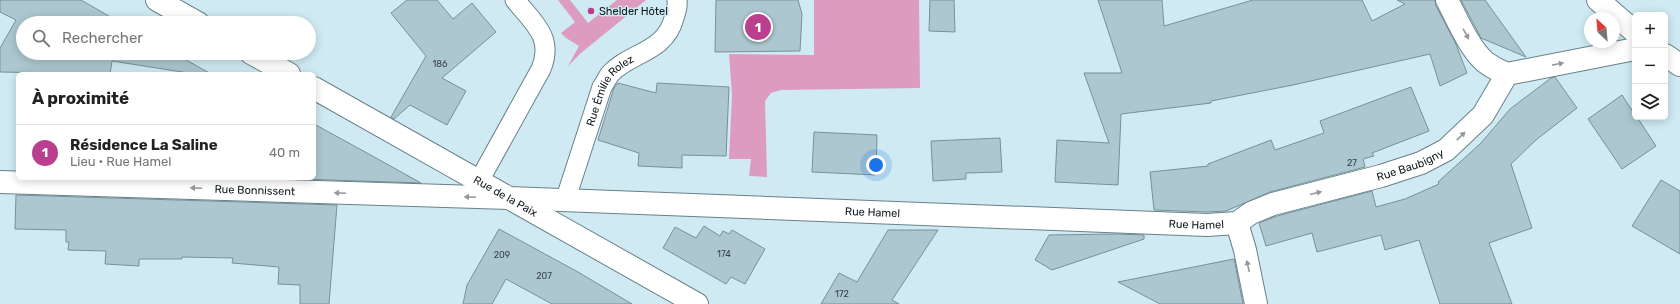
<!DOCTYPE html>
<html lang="fr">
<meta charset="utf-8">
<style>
:root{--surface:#fff;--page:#f6f6f6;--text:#222;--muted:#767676;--line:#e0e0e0;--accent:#bb3f8f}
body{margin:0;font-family:Rubik,sans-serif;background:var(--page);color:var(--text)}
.controls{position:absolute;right:12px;top:12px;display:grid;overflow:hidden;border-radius:6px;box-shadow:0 2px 10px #0003}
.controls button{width:36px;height:36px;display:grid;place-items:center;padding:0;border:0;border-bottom:1px solid var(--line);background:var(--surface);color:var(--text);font:20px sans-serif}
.compass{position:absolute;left:1584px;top:12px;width:36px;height:36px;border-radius:50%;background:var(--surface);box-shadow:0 2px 10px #0003;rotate:334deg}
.you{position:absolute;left:876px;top:165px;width:14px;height:14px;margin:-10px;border:3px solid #fff;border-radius:50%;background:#1a73e8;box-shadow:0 0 0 6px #1a73e833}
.badge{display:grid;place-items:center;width:26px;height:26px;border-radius:50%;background:var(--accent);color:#fff;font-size:13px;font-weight:700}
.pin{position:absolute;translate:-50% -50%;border:2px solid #fff;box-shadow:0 1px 4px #0006}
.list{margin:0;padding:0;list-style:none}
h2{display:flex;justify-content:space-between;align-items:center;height:52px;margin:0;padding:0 16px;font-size:17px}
h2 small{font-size:13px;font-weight:400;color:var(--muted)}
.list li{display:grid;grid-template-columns:26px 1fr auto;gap:12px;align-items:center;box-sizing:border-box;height:56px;padding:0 16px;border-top:1px solid var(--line)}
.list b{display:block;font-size:15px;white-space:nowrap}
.list p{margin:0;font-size:13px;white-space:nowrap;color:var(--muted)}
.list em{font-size:13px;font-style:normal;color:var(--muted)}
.icon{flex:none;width:22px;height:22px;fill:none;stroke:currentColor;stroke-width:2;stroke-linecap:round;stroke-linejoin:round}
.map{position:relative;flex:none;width:1680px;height:304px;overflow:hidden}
.search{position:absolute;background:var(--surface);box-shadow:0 2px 10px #0003;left:16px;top:16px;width:300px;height:44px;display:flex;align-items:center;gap:10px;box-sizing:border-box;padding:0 14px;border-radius:22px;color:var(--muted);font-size:15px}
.panel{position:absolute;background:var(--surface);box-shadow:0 2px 10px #0003;left:16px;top:72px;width:300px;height:108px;border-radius:6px}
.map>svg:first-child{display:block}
</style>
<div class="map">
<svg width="1680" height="304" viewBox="0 0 1680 304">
<rect width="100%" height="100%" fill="#cfeaf2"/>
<g fill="#dd9bc0">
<path d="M558,0H570L588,23L617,0H646L581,53L568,66L579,46L566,38L561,33L575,22Z"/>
<path d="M814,0H919L920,88L781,90L771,93L765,101L767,177L749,176L751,159H729L732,95L729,54L814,55Z"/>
</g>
<g fill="#acc7cf" stroke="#789199">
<path d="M0,0H81L121,23H23V53H174L211,74H195L112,61L110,74L0,72V48L16,20L0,12Z"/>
<path d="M407,0H437L453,19L472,3L496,32L442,78L466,91L447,125L410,105L394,119L391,117L426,56L391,13Z"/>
<path d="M716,0H798L802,14L800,51L715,52Z"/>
<path d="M930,0H954L955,32L929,31Z"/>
<path d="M1098,0H1162L1164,26L1253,0H1362L1372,21L1405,4L1397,0H1435L1436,6L1455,42L1467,73L1440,86L1430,54L1293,85L1211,101V103L1121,114L1118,185L1055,182L1057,140L1109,143L1084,73H1122Z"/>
<path d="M1461,0H1485L1526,57L1481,38Z"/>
<path d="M1555,77L1577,108L1536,140L1511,164L1532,228L1489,243L1512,304H1440L1419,240L1385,250L1381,235L1317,252L1312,233L1266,246L1259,223L1277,216L1372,191L1376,207L1405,199L1439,184L1438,182L1481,143L1510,109L1551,78Z"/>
<path d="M618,83L656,93L657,83L729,87L726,156L682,155V168L638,166L639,153L598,140L614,88Z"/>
<path d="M1411,87L1429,131L1372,153L1374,156L1363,159L1365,167L1270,192L1226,211L1207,212L1154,210L1150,172L1208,166V164L1271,140L1275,150L1324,133L1320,121Z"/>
<path d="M1622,95L1635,115V117H1637L1656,146L1622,169L1588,119Z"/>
<path d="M314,124L367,153L421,183L271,178H314Z"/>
<path d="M814,132L877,135L876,175L812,172Z"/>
<path d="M1000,138L1002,172L966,173V179L933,181L931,141Z"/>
<path d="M1661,180L1680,191V254L1632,226Z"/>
<path d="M16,195L337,205L329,304H300V285L278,284L279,267L232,263L233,258L182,257V259H139V266L105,264L106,251L68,250L69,242H66V230L15,229Z"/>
<path d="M704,226L720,236L723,231L729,234L732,230L765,249L745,284L731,277L726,284L663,248L675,227L696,238Z"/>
<path d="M499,229L578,272L632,304H552L506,279L492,304H463L467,285Z"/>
<path d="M888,230H938L892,300L899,304H821L839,273L857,282Z"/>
<path d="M1116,234L1144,235V239L1052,270L1035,260L1049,235Z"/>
<path d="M1234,259L1243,304H1160L1118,282Z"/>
</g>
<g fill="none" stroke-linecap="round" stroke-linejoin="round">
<g stroke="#688188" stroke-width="21">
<g id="lane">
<path d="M479,181L541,69C554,38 534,23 515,0"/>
<path id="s1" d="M565,201L602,87C605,83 607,78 610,74C630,52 665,53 674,18C676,12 678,7 677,0"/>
</g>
</g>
<g stroke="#688188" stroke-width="24">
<g id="street">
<path d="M1447,0C1457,19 1469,48 1485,62C1492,67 1499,71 1507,74"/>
<path d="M1598,0L1635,32"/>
<path d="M1665,55L1680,65"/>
<path id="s2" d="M0,182L509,198L1207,225L1237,223"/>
<path id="s3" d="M1256,304L1245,250L1237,223L1251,213L1273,204L1381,176L1421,163L1446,150L1483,115L1507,74L1635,49"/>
</g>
</g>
<g stroke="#688188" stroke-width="24">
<g id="secondary">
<path d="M157,0L198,23"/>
<path d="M251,53L289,74"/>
<path id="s4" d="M314,88L697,304"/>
</g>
</g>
<use href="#lane" stroke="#fff" stroke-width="19"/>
<use href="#street" stroke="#fff" stroke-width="22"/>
<use href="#secondary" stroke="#fff" stroke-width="22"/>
</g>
<defs><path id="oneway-solid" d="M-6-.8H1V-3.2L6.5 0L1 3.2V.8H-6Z"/></defs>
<g fill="#939899">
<use href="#oneway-solid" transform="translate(1466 34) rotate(61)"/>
<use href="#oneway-solid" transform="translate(1558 64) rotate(-11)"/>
<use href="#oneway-solid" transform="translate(1461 136) rotate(-44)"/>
<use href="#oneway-solid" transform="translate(196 188) rotate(-178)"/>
<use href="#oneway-solid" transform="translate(340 193) rotate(-178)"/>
<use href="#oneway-solid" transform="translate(1316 193) rotate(-14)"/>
<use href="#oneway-solid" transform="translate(470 197) rotate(-178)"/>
<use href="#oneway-solid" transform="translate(1248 266) rotate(-102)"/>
</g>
<circle fill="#bb3f8f" stroke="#cfeaf2" stroke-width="1.5" cx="591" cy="11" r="4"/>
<g text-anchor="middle" stroke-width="3" stroke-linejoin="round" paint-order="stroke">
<g font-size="9" fill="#364449">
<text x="440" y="67">186</text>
<text x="1352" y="166">27</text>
<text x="724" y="257">174</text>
<text x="502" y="258">209</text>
<text x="544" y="279">207</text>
<text x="842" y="297">172</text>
</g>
<g font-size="11" fill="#0f191c" stroke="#cfeaf2" text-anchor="start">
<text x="599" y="15">Shelder Hôtel</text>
</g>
<g font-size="11" fill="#0f191c" stroke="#cfeaf2">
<text dy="4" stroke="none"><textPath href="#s1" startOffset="121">Rue Émilie Rolez</textPath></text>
<text dy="4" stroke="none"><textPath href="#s3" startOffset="267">Rue Baubigny</textPath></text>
<text dy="4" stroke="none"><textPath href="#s2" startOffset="255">Rue Bonnissent</textPath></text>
<text dy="4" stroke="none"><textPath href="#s4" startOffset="220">Rue de la Paix</textPath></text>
<text dy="4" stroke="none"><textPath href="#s2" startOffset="873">Rue Hamel</textPath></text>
<text dy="4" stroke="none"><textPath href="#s2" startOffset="1197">Rue Hamel</textPath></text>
</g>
</g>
</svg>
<div class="controls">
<button>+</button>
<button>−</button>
<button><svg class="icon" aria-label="layers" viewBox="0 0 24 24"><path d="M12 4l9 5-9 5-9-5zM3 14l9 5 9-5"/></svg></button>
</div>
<svg class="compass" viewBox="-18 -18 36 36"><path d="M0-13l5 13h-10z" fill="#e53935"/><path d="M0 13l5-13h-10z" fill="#767676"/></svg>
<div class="you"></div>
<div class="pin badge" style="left:758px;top:27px">1</div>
<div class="search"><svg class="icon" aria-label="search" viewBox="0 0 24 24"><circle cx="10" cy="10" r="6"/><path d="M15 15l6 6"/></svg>Rechercher</div>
<section class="panel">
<h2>À proximité<small></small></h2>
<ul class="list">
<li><span class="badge">1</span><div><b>Résidence La Saline</b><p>Lieu · Rue Hamel</p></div><em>40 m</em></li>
</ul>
</section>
</div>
